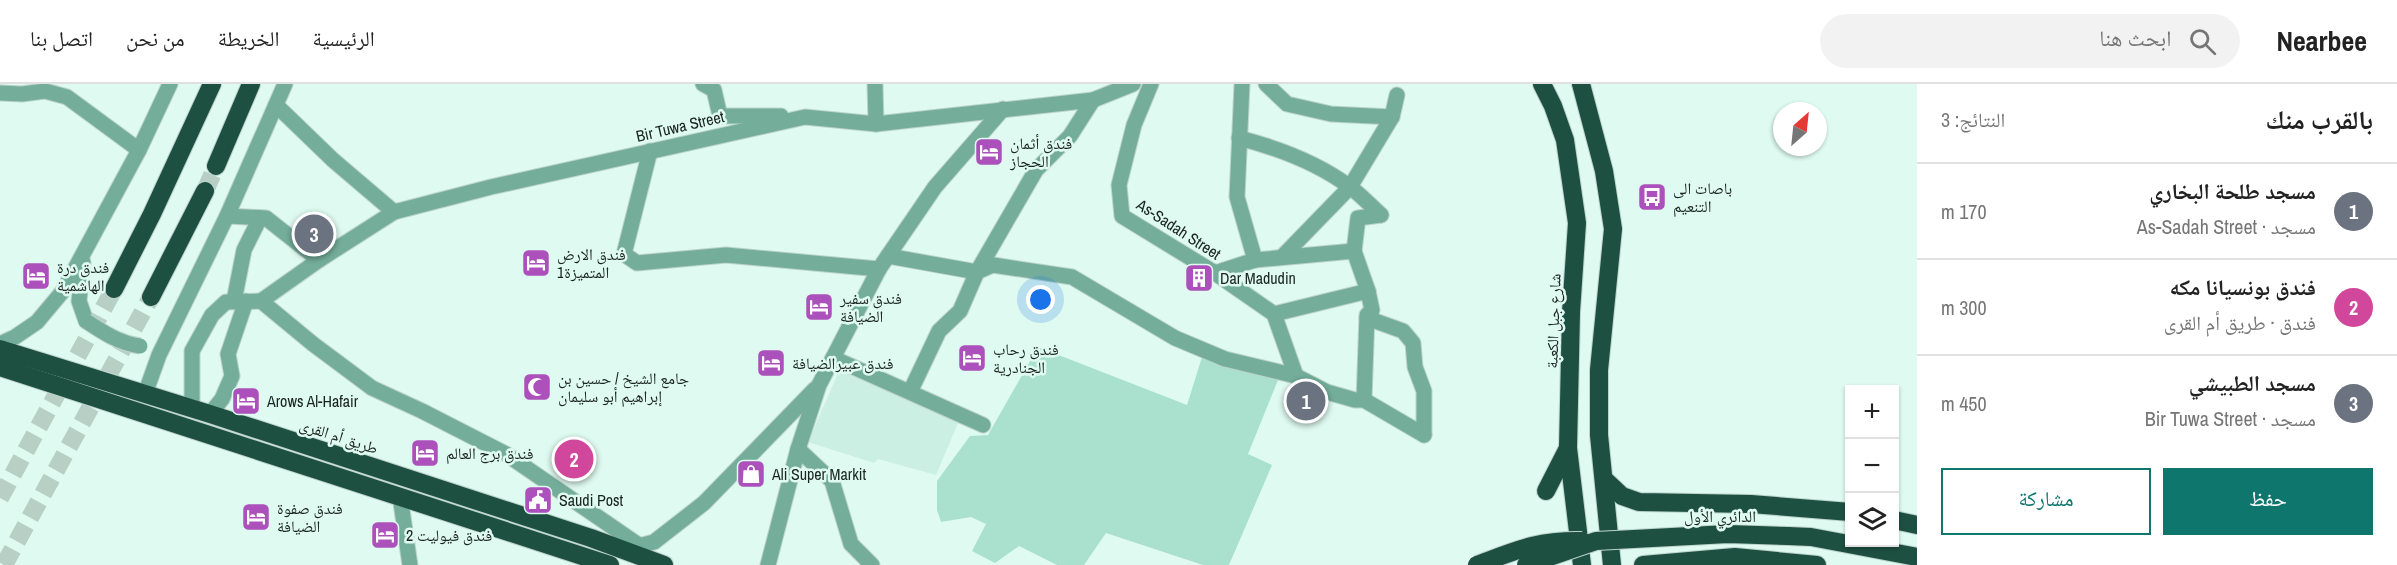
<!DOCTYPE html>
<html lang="ar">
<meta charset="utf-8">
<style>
:root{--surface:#fff;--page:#f2f2f2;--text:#222;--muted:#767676;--line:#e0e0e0;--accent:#0f766e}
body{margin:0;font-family:"Archivo Narrow","Noto Naskh Arabic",sans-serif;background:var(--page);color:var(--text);direction:rtl}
.controls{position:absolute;right:18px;bottom:18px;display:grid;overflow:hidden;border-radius:0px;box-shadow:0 2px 4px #0004}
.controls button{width:54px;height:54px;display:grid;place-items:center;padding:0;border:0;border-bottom:2px solid var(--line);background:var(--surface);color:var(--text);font:30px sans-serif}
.compass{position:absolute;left:1773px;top:18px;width:54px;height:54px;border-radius:50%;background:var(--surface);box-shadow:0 2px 4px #0004;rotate:27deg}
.you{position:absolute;left:1041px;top:216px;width:21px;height:21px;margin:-15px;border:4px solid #fff;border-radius:50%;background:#1a73e8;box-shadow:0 0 0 9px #1a73e833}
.badge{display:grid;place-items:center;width:39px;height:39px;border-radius:50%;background:var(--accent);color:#fff;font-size:20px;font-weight:700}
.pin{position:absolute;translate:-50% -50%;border:3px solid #fff;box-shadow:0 2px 6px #0006}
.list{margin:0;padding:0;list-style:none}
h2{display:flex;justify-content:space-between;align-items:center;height:78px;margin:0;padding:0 24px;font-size:26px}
h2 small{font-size:20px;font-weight:400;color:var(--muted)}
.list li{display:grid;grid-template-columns:39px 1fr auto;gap:18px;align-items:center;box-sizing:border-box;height:96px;padding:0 24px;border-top:2px solid var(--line)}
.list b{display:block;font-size:22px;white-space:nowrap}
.list p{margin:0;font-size:20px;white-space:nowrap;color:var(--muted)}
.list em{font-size:20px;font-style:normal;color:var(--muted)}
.actions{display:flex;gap:12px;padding:18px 24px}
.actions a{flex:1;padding:14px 0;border:2px solid var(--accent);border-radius:0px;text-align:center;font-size:21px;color:var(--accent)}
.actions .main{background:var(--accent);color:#fff}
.icon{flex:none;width:33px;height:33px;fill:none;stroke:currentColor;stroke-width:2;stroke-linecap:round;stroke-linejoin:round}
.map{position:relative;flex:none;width:1917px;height:481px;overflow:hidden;direction:ltr}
header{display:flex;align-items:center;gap:36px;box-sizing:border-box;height:84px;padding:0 30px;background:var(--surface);border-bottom:2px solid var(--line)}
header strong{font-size:28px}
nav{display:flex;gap:33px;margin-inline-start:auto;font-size:21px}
.search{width:420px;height:54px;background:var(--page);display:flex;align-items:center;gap:15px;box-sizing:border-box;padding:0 21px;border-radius:33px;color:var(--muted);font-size:22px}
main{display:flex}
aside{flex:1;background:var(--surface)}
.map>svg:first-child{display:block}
</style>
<header>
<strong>Nearbee</strong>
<div class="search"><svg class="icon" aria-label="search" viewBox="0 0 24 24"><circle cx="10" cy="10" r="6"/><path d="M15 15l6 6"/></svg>ابحث هنا</div>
<nav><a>الرئيسية</a><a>الخريطة</a><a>من نحن</a><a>اتصل بنا</a></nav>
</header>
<main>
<aside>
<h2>بالقرب منك<small>النتائج: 3</small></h2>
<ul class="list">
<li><span class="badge" style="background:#6b7280">1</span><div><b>مسجد طلحة البخاري</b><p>مسجد · As-Sadah Street</p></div><em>170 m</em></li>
<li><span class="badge" style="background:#d1479c">2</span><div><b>فندق بونسيانا مكه</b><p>فندق · طريق أم القرى</p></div><em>300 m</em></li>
<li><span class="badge" style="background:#6b7280">3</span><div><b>مسجد الطبيشي</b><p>مسجد · Bir Tuwa Street</p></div><em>450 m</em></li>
</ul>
<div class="actions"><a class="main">حفظ</a><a>مشاركة</a></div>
</aside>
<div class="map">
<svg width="1917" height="481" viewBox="0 0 1917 481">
<rect width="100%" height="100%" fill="#dffaf0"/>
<path fill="#cbefe2" d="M840,285L899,310L958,339L936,391L878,375L874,379L808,358Z"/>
<path fill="#a9e1ce" d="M1038,263L1187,321L1203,270L1278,296L1248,370L1272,381L1229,481H1203L1106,449L1084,481H1057L1019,462L995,479L972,467L986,440L971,433L941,438L937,426V397L970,352L988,351Z"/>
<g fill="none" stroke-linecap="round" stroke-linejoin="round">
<g stroke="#b8cfc6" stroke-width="18" stroke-dasharray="18 9" stroke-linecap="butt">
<path d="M205,107L216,82"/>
<path d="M0,414L114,205"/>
<path d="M4,481L151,213"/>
</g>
<g stroke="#bcd3cb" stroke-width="17">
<g id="minor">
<path d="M703,0L714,6L720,32H781"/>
<path d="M875,0L876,40"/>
<path d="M1151,0L1134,41L1119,101L1122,132L1215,189L1274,230L1296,292"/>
<path d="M1266,0L1287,20L1331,30L1392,33"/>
<path d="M0,9L22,10L45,7L67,13L139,66"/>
<path d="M276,21L333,76L394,128L491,103L805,33L876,40L1093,16L1133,0"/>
<path d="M1239,54C1278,64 1318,79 1350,103C1361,111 1371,122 1381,131"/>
<path d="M650,67L624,170L637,179L726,171L879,185"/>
<path d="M227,132L266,134L319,176L394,128"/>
<path d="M1354,167L1358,134L1381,131"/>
<path d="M888,172L977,188L993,181L1072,193L1175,254L1225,275L1296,292L1327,308L1355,316H1364L1424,351"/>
<path d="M1282,173L1350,103L1392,33L1397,11"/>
<path d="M1255,176L1354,167L1368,207"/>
<path d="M83,178L79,217L86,237"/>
<path d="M1215,189L1255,176L1237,113L1242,0"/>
<path d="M234,217L244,166L260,134"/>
<path d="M261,217L319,176"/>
<path d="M1274,230L1368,207L1372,226L1367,231L1364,316"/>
<path d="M1367,234L1403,247L1413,259L1415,283L1424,307V351"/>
<path d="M0,260L15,253L37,238L63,207L139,66L170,0"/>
<path d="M833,274L983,341"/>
<path d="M910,308L939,247L960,227L977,188L1036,86L1070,52L1093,16"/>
<path d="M145,310L159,271L227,132L285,0"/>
<path d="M192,325V267L212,231L226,218L261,217L313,260L372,304L422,327L506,370L640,462"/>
<path d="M210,330L222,315L232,292L228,270L246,217"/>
<path d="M798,365L832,397L851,460L872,481"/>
<path d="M400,412L410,481"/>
<path d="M631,464L654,458L704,419L815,305"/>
<path d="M768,481L798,365L819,301L879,185L935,103L1003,25"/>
</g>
</g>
<g stroke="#bcd3cb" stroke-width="20">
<g id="highway">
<path d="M1542,0L1553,22L1565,56L1577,139L1571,228L1568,364L1582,481"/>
<path d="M1581,0L1604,87L1613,145L1599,286V351L1612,481"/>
<path d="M216,82L251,0"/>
<path d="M114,205L152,130L212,0"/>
<path d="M151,213L205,107"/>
<path d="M0,265L210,330L591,454L664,481"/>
<path d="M0,283L610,481"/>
<path d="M1605,396L1622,412L1639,418L1751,420L1850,428"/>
<path d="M1546,407L1568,364"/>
<path d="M1894,436L1917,441"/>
<path d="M1788,452L1811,453L1917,473"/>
<path d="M1643,481L1735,473L1817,481"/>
</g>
</g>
<use href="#minor" stroke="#74ae9b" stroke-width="15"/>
<use href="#highway" stroke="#1e5042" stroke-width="18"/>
<g stroke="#bcd3cb" stroke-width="17" stroke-linecap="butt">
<path id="minor-bridge" d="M86,237C104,249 119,259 140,262"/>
</g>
<g stroke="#bcd3cb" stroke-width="20" stroke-linecap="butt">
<g id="highway-bridge">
<path d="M1477,481C1517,466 1538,456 1582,457"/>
<path d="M1526,481L1596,457L1728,450L1788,452"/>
</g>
</g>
<use href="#minor-bridge" stroke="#74ae9b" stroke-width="15"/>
<use href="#highway-bridge" stroke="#1e5042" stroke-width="18"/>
</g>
<defs>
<g id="hotel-square" transform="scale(1.5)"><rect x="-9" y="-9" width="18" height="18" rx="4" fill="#ac50bb" stroke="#dffaf0"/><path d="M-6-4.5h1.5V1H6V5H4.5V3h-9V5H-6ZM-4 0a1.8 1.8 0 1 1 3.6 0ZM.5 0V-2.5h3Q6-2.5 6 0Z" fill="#fff"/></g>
<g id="bus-square" transform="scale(1.5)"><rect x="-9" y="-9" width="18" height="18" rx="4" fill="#ac50bb" stroke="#dffaf0"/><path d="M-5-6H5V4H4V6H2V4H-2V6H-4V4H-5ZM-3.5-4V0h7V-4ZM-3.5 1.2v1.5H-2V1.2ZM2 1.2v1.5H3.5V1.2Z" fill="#fff"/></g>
<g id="building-square" transform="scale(1.5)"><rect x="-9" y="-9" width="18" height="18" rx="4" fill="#ac50bb" stroke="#dffaf0"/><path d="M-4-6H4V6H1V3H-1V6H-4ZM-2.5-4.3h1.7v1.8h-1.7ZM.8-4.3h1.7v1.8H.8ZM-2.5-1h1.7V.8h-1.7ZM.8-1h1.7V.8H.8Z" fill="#fff"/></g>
<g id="mosque-square" transform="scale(1.5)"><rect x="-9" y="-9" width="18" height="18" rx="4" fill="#ac50bb" stroke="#dffaf0"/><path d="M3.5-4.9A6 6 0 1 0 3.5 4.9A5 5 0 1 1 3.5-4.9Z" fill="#fff"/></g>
<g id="shop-square" transform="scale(1.5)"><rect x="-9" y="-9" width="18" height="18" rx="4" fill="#ac50bb" stroke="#dffaf0"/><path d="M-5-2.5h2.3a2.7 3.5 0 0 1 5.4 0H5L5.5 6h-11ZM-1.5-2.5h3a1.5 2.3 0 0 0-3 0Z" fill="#fff"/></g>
<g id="civic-square" transform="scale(1.5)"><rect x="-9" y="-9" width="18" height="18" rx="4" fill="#ac50bb" stroke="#dffaf0"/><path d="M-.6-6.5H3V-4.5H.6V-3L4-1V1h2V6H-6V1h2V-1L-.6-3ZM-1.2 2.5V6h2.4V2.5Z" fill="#fff"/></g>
</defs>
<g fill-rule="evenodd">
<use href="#hotel-square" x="989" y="68"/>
<use href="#bus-square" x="1652" y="113"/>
<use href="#hotel-square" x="536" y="179"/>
<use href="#hotel-square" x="36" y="192"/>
<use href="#building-square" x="1199" y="194"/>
<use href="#hotel-square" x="819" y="223"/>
<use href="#hotel-square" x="972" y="274"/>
<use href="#hotel-square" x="771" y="279"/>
<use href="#mosque-square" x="537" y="303"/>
<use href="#hotel-square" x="246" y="317"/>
<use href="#hotel-square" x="425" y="369"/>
<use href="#shop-square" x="751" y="390"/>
<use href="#civic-square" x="538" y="416"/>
<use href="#hotel-square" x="256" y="433"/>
<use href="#hotel-square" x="385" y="451"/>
</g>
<g text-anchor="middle" stroke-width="5" stroke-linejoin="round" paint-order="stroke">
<g font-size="16" fill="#1a2420" stroke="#dffaf0">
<text transform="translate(680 42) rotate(-13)" y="6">Bir Tuwa Street</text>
<text transform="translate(1179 145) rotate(33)" y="6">As-Sadah Street</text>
<text transform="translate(1553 237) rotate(-88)" y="6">شارع جبل الكعبة</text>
<text transform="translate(339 352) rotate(18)" y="6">طريق أم القرى</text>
<text x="1720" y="438">الدائري الأول</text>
</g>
<g font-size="16" fill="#1a2420" stroke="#dffaf0" text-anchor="start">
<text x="1010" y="65">فندق أثمان<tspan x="1010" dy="18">الحجاز</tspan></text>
<text x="1673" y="110">باصات الى<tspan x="1673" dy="18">التنعيم</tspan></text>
<text x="557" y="176">فندق الارض<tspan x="557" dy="18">المتميزة1</tspan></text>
<text x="57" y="189">فندق درة<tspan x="57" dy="18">الهاشمية</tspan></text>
<text x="1220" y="200">Dar Madudin</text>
<text x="840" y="220">فندق سفير<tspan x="840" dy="18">الضيافة</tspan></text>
<text x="993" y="271">فندق رحاب<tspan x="993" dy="18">الجنادرية</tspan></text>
<text x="792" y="285">فندق عبيرالضيافة</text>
<text x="558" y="300">جامع الشيخ / حسين بن<tspan x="558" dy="18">إبراهيم أبو سليمان</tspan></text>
<text x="267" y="323">Arows Al-Hafair</text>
<text x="446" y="375">فندق برج العالم</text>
<text x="772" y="396">Ali Super Markit</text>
<text x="559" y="422">Saudi Post</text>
<text x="277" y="430">فندق صفوة<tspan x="277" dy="18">الضيافة</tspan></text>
<text x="406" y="457">فندق فيوليت 2</text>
</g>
</g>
</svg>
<div class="controls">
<button>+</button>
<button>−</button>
<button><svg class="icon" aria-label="layers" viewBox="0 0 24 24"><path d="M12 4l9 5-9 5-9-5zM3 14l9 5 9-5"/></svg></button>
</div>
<svg class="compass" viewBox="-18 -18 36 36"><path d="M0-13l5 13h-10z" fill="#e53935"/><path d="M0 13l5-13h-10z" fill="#767676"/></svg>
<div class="you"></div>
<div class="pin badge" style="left:1306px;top:317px;background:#6b7280">1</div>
<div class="pin badge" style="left:574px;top:375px;background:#d1479c">2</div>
<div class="pin badge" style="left:314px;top:150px;background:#6b7280">3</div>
</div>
</main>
